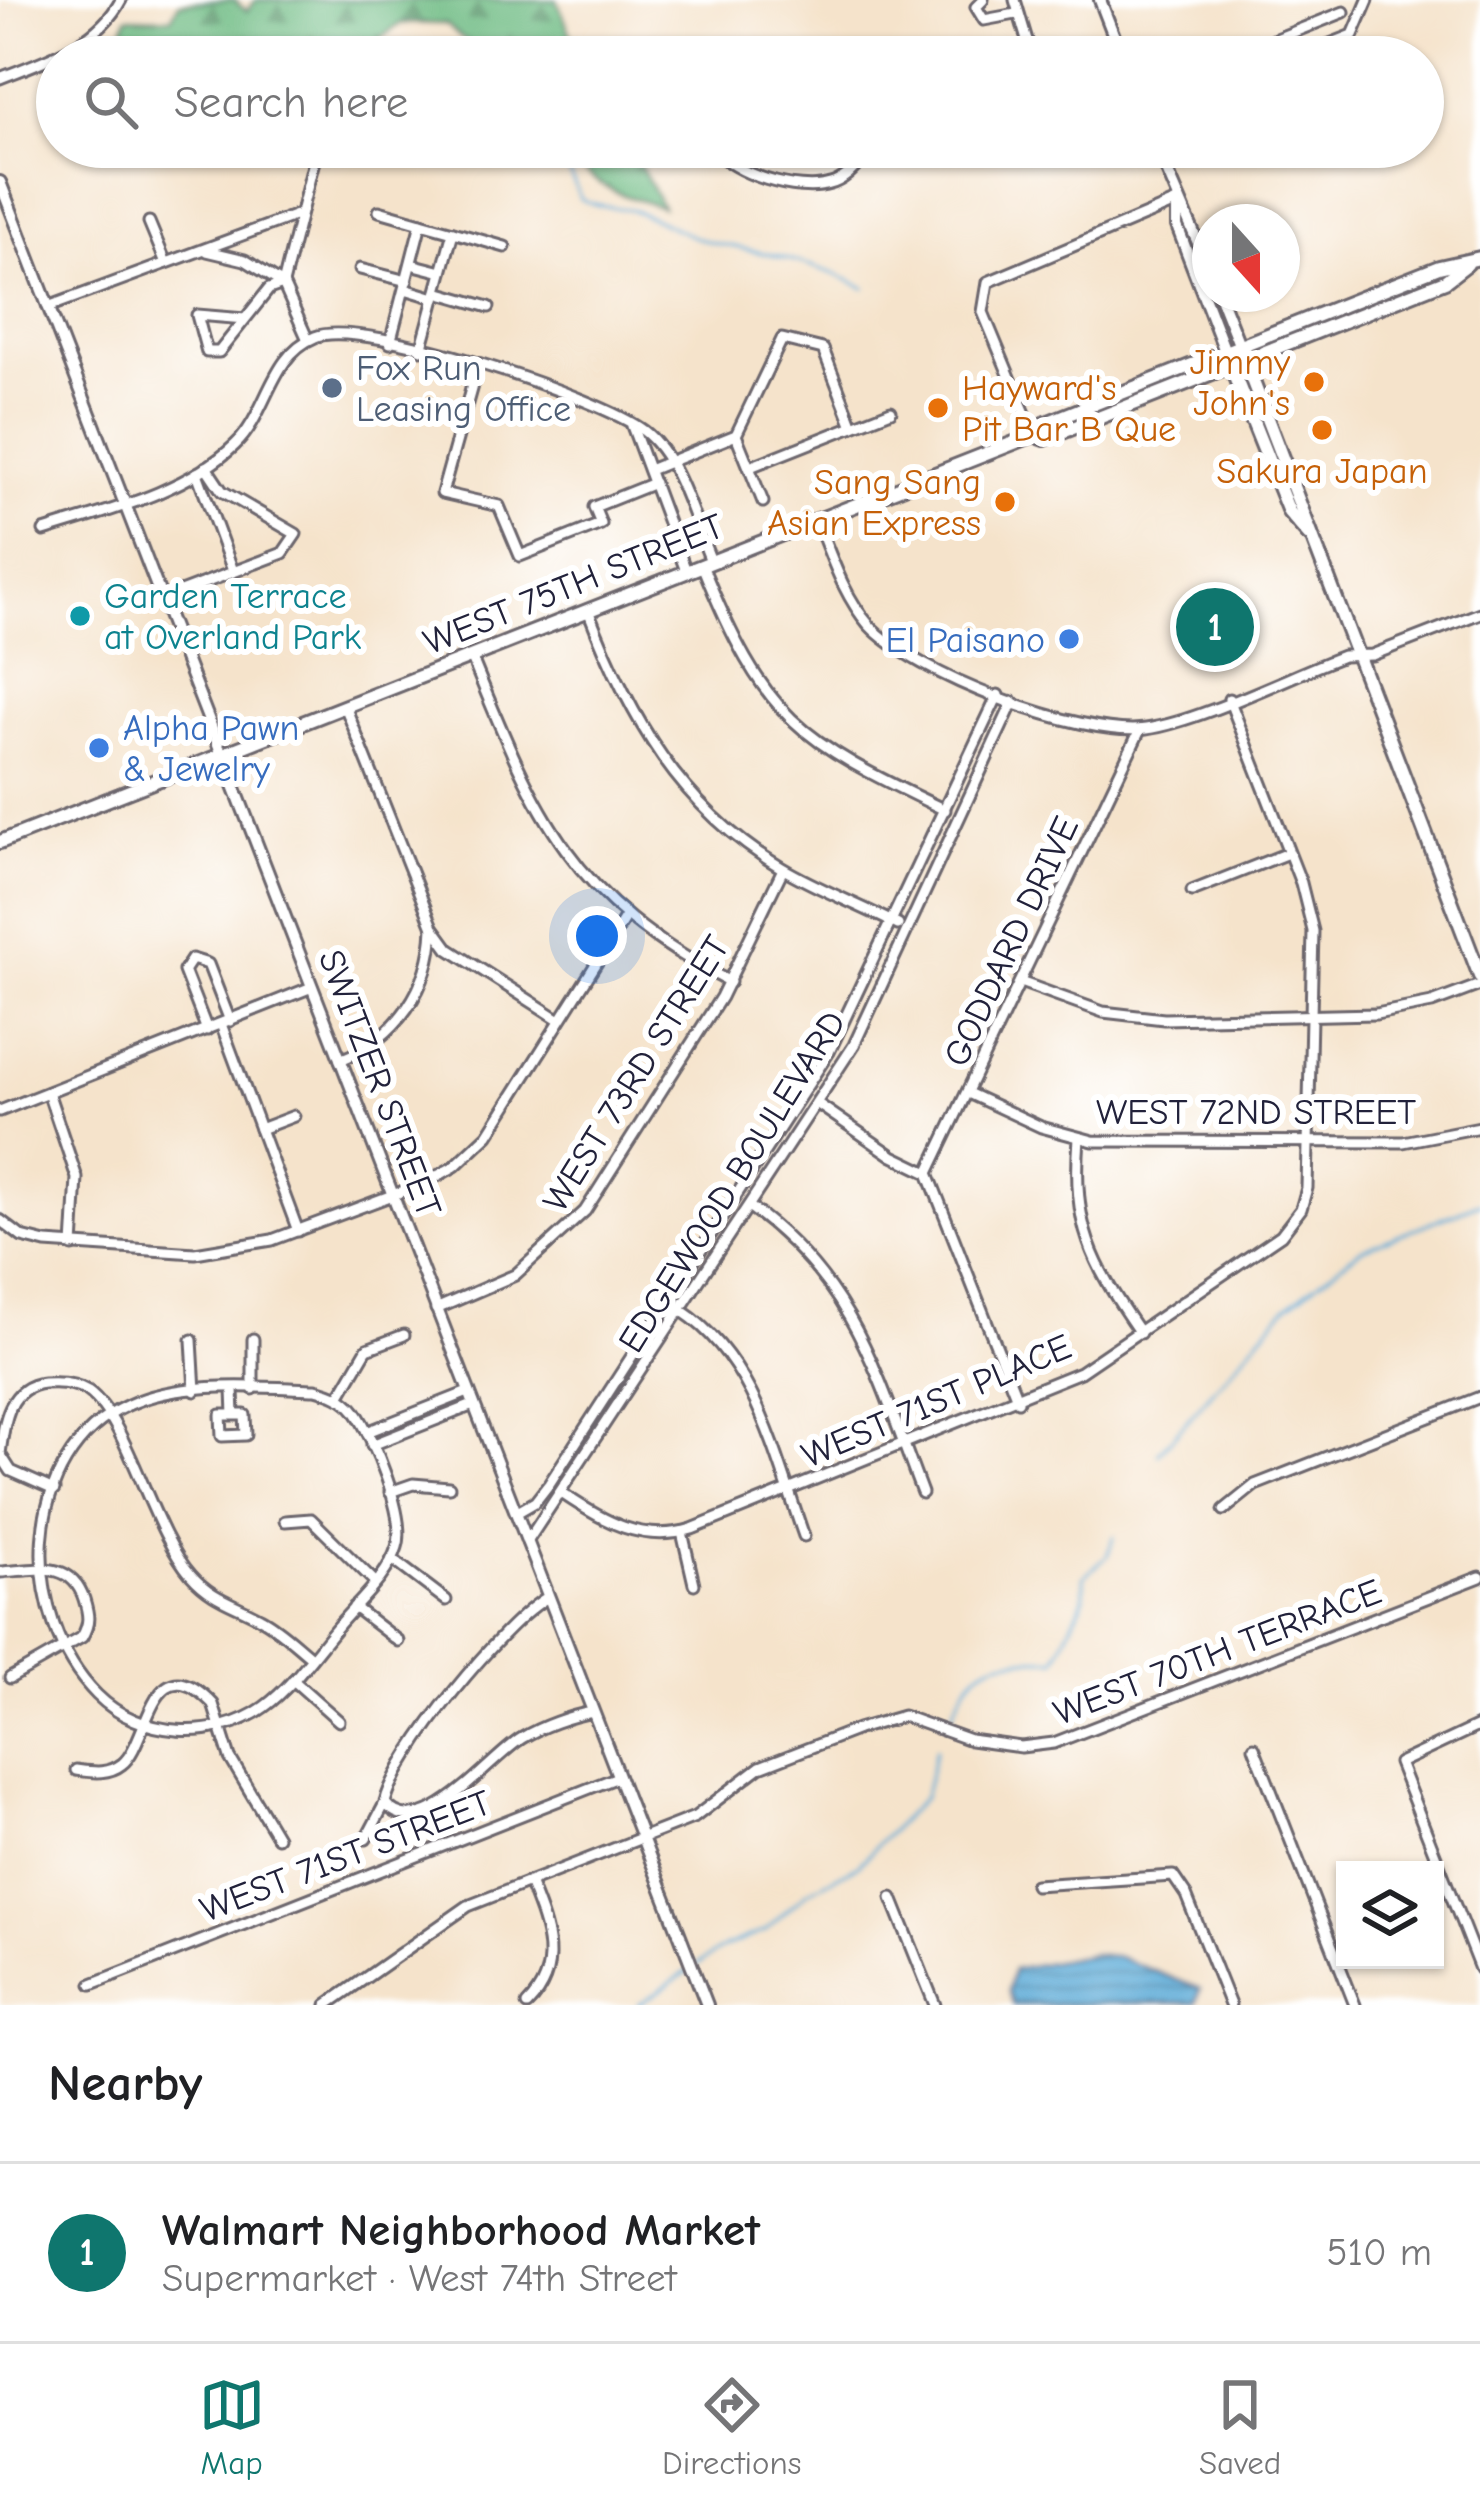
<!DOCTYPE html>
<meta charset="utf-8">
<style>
:root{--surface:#fff;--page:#f6f6f6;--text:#202124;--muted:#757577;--line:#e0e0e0;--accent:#0f766e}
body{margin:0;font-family:"Comic Neue",sans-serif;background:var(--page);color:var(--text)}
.controls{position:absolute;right:36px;bottom:36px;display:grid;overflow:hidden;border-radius:0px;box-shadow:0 3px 9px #0004}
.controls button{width:108px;height:108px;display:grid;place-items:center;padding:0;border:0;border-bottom:3px solid var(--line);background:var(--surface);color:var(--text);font:60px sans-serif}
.compass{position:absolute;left:1192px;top:204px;width:108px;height:108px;border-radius:50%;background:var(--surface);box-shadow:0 3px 9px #0004;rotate:159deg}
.you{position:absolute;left:597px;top:936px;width:42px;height:42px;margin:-30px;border:9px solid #fff;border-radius:50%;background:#1a73e8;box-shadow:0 0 0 18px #1a73e833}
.badge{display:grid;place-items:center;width:78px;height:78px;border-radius:50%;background:var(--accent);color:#fff;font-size:39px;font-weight:700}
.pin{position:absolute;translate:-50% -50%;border:6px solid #fff;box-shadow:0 3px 12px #0006}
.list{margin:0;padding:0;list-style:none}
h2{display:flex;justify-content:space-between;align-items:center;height:156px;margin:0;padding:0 48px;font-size:51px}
h2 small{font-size:39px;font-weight:400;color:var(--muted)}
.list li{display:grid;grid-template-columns:78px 1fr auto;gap:36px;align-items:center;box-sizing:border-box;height:180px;padding:0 48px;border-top:3px solid var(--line)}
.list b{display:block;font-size:45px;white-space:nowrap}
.list p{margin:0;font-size:39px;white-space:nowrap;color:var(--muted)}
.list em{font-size:39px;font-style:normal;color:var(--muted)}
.icon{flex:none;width:66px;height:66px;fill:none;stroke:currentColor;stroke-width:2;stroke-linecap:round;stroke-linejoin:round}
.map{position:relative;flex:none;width:1480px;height:2005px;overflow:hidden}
.search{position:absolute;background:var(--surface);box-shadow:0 3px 9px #0004;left:36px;right:36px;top:36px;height:132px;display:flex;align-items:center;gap:30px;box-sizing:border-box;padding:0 42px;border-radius:66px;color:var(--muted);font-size:45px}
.sheet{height:336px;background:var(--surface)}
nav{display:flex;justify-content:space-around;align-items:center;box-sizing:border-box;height:168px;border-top:3px solid var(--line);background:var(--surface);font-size:33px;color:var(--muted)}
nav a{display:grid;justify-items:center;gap:6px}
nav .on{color:var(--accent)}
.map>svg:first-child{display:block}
</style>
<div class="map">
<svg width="1480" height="2005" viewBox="0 0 1480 2005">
<defs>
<pattern id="forest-firs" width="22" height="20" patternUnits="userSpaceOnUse" patternTransform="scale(3)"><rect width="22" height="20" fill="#6fbc84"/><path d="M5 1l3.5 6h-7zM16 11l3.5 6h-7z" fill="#5b986d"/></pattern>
<pattern id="water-rules" width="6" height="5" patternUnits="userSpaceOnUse" patternTransform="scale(3)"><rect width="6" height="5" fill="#5dabd7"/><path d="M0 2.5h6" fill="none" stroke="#4c8bb0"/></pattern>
</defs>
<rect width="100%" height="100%" fill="#fff"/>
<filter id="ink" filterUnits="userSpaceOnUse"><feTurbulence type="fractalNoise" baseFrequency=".00833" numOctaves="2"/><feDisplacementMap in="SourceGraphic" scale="24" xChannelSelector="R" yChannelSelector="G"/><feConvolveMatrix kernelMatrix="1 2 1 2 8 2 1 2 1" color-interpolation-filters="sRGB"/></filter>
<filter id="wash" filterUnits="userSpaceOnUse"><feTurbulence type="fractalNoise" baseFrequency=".004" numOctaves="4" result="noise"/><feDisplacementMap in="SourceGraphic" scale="48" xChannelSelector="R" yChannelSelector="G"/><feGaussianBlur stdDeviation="2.7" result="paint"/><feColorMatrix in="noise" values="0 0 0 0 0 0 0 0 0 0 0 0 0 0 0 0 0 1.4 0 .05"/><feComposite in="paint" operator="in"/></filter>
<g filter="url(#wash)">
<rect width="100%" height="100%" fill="#f5e3cb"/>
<g fill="url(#forest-firs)" stroke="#486f60" stroke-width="3">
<path d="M233,0L247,11L256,0H557L577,50L604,41L609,57C546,57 492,71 446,24L401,23L355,57H218L161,39L148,44L120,39L127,17L171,18L179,3Z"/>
<path d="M571,147H631L662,207C624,196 585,187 571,147Z"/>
</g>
<path fill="url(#water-rules)" stroke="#406689" stroke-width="3" d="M1093,1954L1118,1957L1200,1989L1196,2003C1133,2002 1075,2005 1013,2005L1008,1990L1013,1969Z"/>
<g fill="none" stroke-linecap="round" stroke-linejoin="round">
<g stroke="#5dabd7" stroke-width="3">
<path d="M550,147L567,167L581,199C598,207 609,206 626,209C656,215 684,237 714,243C767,253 817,263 865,288"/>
<path d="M1158,1454L1285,1308L1360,1250L1480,1203"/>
<path d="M949,1723C972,1657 994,1658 1056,1659L1084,1598V1577L1107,1556L1114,1537"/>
<path d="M638,2005L724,1947L765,1931L807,1892L858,1865L924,1797L936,1749"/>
</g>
</g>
</g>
<g filter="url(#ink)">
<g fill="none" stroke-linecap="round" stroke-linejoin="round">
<g stroke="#6c666d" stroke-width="15">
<g id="minor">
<path d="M983,0L976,7L984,20L1016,14"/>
<path d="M1015,0L1032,57"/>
<path d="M1108,57L1120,52"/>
<path d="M1231,57L1344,12"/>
<path d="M1297,57L1353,35L1368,0"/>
<path d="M0,78C45,60 97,45 121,0"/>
<path d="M713,147C731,174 798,194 830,184C849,179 860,160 875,147"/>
<path d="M379,211L421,223"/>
<path d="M149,222L166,263"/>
<path d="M453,232L505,247"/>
<path d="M207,251L245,260L283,284"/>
<path d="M411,264L442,272"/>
<path d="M360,269L407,281"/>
<path d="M283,284L314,161"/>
<path d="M283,284L308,340"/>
<path d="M405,289L435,298"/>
<path d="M437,292L489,307"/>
<path d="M48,307L299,214"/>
<path d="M245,319L197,315L207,352H219L269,289L283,284"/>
<path d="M390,343L421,223L453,232L421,350"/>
<path d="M478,364L442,493L499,506L520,556L601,524L594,507L654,483"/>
<path d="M632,426L686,571"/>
<path d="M736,435L763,502"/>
<path d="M1034,435L983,312L988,282L1177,202"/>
<path d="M750,467L891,411"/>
<path d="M649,470L736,435L782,339L823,349L853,426"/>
<path d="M197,473L233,571"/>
<path d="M816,519C831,555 843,595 869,625C914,674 1080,738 1146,729C1198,722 1290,676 1343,656L1372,655L1480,613"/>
<path d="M44,531C107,511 186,492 235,445C268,414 270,355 315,337C363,317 602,398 644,431C679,458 694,522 711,561"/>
<path d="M702,565C765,720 797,739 945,810"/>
<path d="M162,599L283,553L296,534L222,491L206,467"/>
<path d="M588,610C629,717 680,808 782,868C819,890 860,905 898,925"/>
<path d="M471,656C536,815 569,899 730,982"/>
<path d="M345,706L433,927L449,949L560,1020"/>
<path d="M1192,891L1288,853"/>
<path d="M1020,982L1103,1012L1164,1019L1376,1014L1432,1003L1480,985"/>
<path d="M221,1024L298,1231"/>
<path d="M207,1030L184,971L192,959L208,964L230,1021"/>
<path d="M340,1060C397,1038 431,988 433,927"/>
<path d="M48,1092L77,1178L73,1246"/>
<path d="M968,1093L1041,1127L1093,1141L1403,1142L1480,1127"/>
<path d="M818,1104L893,1156L928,1173L1018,1401"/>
<path d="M0,1111L312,987"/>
<path d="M260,1129L294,1116"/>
<path d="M1079,1138C1072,1226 1091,1262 1140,1333"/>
<path d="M928,1173L1140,730"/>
<path d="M750,1207C855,1283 878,1377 922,1493"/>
<path d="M0,1220L22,1237L46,1243L195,1253L272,1240L425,1183L455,1166L488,1135L625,918"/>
<path d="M436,1309L515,1275L585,1211L721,997L783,869"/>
<path d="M682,1311C755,1359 776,1457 804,1536"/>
<path d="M253,1339V1389"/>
<path d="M192,1340L195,1391"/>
<path d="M316,1389C331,1393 345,1398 355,1411C373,1436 407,1518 397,1547C388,1577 357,1603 337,1627C314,1654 293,1686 264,1707C215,1742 140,1738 97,1695C20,1618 18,1456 128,1405C181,1380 258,1387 316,1389Z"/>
<path d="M233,1390L234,1415H221L222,1436L246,1435L245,1415H234"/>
<path d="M339,1397L367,1349L404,1335"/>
<path d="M367,1432L468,1392"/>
<path d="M372,1445L473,1405"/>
<path d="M54,1490L11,1471L0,1454C4,1424 7,1387 44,1383C58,1382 76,1383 88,1391C128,1420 151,1529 191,1575C212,1599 233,1603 260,1618C279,1628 295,1644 311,1657"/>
<path d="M390,1492L413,1484L449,1487"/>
<path d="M563,1494C603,1521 642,1544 692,1529L1080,1372L1281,1235L1301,1209L1307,1188L1313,931L1301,883L1229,699"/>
<path d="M1224,1510L1255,1485L1480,1397"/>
<path d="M516,1513L535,1502L549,1484L829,1052L998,695"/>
<path d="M285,1521L311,1519L375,1582"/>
<path d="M682,1532L694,1584"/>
<path d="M527,1542L854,1045L1013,702"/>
<path d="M392,1559L446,1600"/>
<path d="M0,1572C35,1570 71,1559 84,1599C89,1615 90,1623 82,1637L10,1678"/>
<path d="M548,1597C504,1622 396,1753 385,1803C421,1848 490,1757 522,1738C542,1726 570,1716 593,1712"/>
<path d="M354,1607L398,1641"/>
<path d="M293,1680L339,1721"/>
<path d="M1480,1725L1399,1763L1480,1969"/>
<path d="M1254,1747L1355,2005"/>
<path d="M76,1770C92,1772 108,1775 122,1764C149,1744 151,1639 213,1704L230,1758L277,1837"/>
<path d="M366,1839L385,1803"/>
<path d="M1035,1885L1173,1876L1186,1895L1230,2005"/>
<path d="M892,1898L935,2005"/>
<path d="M92,1984L618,1777"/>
<path d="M327,2005L468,1906L695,1817L760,1767L858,1729L903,1716L970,1740L1021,1747L1054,1743L1480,1577"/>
<path d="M527,2005C565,1967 546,1925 529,1882"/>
</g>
</g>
<g stroke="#6c666d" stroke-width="16">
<g id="tertiary">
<path d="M1100,0L1122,57"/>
<path d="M1157,147L1210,271"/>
<path d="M0,182L707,2005"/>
<path d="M1177,202V226L1231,367"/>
<path d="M1219,294L1242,352"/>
</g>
</g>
<g stroke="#6c666d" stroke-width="18">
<g id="secondary">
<path d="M1245,361L1480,976"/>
<path d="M1231,367L1289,512L1309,535"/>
<path d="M1034,435L1045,439L1445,281L1467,264"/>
<path d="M0,842L1034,435L1041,425L1439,267L1480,258"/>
</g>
</g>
<use href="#minor" stroke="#fff" stroke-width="9"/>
<use href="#tertiary" stroke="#fff" stroke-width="10"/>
<use href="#secondary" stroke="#fff" stroke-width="12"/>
</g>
</g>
<g fill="#e8710a" stroke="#fff" stroke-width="4.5">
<circle cx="1314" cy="382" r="12"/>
<circle cx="938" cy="408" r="12"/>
<circle cx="1322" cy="430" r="12"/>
<circle cx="1005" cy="502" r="12"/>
</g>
<circle fill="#5c6f8a" stroke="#fff" stroke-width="4.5" cx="332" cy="388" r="12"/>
<circle fill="#0f9aa8" stroke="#fff" stroke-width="4.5" cx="80" cy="616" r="12"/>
<g fill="#3f7fe0" stroke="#fff" stroke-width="4.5">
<circle cx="1069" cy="639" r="12"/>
<circle cx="99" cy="748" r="12"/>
</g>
<g text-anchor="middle" stroke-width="12" stroke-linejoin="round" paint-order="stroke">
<g font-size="36" fill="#c56008" stroke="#fff" text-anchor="end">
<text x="1290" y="374">Jimmy<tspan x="1290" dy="41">John's</tspan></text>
<text x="962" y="400" text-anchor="start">Hayward's<tspan x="962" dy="41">Pit Bar B Que</tspan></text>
<text x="1322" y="483" text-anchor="middle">Sakura Japan</text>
<text x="981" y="494">Sang Sang<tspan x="981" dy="41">Asian Express</tspan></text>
</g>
<g font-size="36" fill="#4e5e75" stroke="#fff" text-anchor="start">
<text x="356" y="380">Fox Run<tspan x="356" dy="41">Leasing Office</tspan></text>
</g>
<g font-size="36" fill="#22223b" stroke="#fff">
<text transform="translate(573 583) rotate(-22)" y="13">WEST 75TH STREET</text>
<text transform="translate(1010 941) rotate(-65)" y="13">GODDARD DRIVE</text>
<text transform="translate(635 1073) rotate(-58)" y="13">WEST 73RD STREET</text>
<text transform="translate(381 1083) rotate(69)" y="13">SWITZER STREET</text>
<text x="1256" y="1124">WEST 72ND STREET</text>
<text transform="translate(731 1181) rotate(-58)" y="13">EDGEWOOD BOULEVARD</text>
<text transform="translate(936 1400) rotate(-23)" y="13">WEST 71ST PLACE</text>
<text transform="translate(1217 1651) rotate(-21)" y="13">WEST 70TH TERRACE</text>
<text transform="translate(345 1855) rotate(-21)" y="13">WEST 71ST STREET</text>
</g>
<g font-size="36" fill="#0d838f" stroke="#fff" text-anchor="start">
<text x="104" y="608">Garden Terrace<tspan x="104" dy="41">at Overland Park</tspan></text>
</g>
<g font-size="36" fill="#366cbe" stroke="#fff" text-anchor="end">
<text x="1045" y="652">El Paisano</text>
<text x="123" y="740" text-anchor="start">Alpha Pawn<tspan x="123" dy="41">&amp; Jewelry</tspan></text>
</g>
</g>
</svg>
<div class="controls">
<button><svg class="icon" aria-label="layers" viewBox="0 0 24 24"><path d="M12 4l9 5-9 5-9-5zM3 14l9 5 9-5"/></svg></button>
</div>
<svg class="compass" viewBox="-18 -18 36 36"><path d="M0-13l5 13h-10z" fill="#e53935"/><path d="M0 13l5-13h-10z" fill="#757577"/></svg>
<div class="you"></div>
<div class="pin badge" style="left:1215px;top:627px">1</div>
<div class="search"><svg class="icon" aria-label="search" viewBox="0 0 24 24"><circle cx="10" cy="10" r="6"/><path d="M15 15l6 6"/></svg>Search here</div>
</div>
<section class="sheet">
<h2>Nearby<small></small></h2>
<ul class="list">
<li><span class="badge">1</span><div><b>Walmart Neighborhood Market</b><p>Supermarket · West 74th Street</p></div><em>510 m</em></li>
</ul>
</section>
<nav>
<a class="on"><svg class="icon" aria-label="map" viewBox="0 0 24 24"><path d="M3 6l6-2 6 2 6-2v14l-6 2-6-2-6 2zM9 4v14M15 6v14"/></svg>Map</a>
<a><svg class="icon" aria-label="directions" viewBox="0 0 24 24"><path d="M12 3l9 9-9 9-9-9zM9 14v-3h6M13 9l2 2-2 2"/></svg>Directions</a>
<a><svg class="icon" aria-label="saved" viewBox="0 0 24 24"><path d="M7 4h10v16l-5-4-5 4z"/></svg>Saved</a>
</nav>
